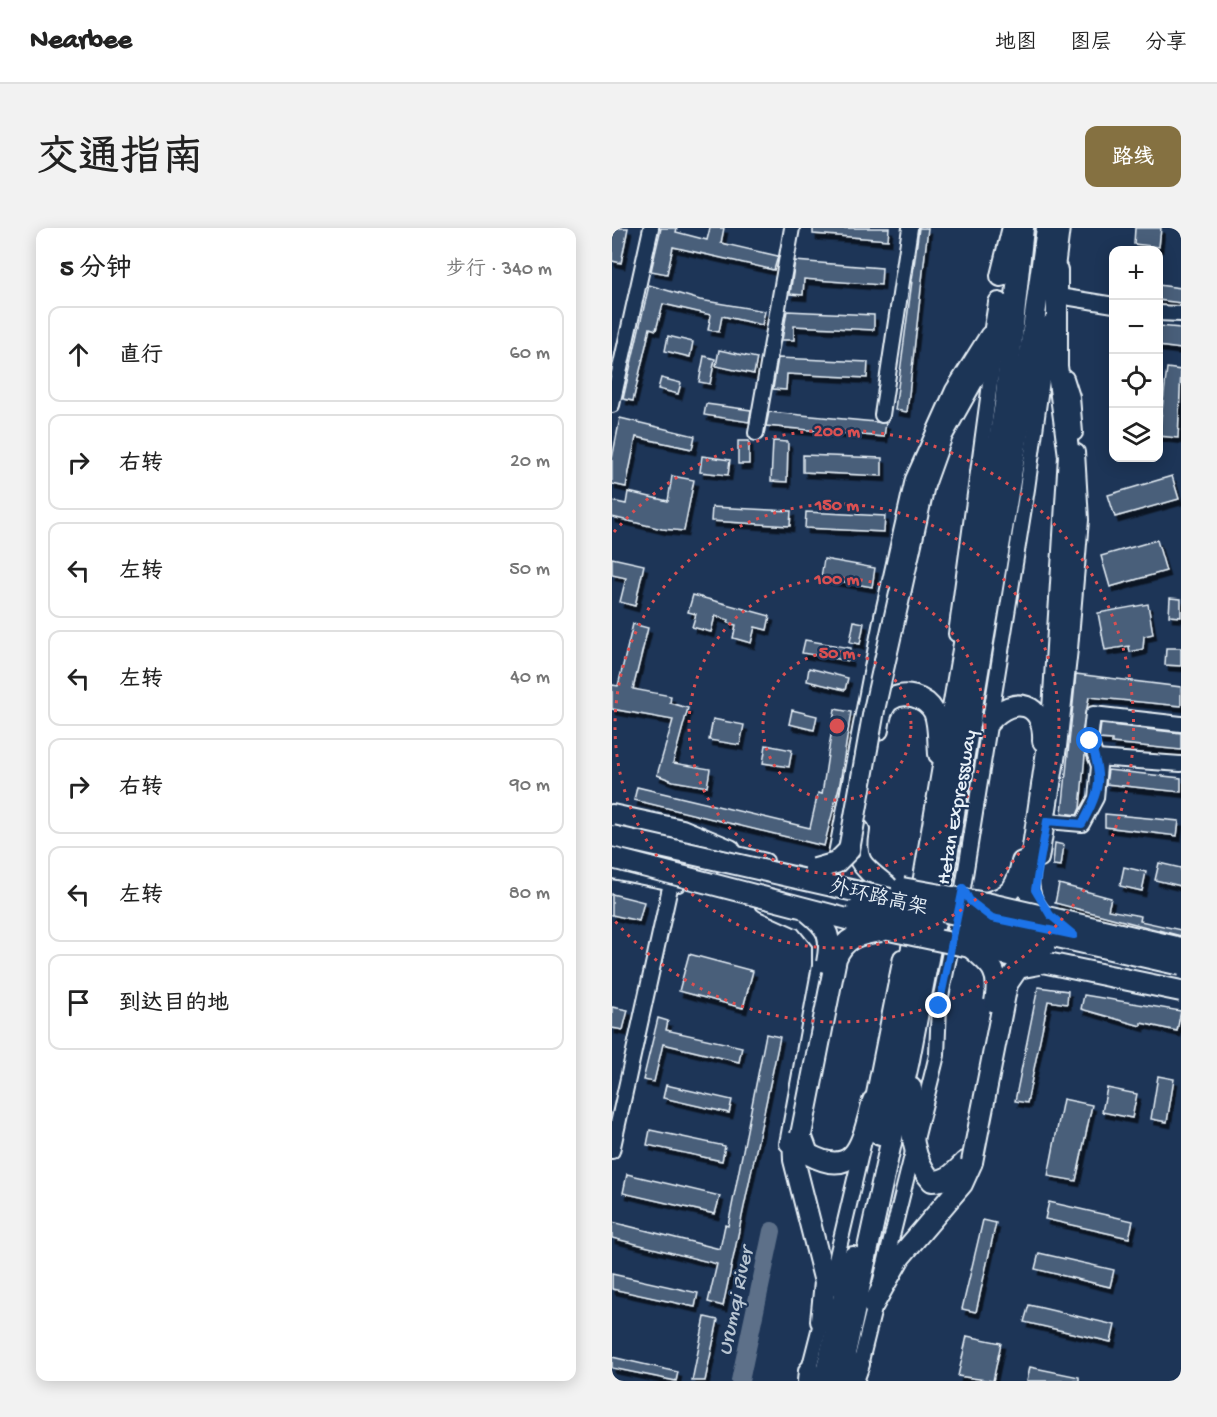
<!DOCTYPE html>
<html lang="zh">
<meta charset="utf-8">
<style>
:root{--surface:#fff;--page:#f2f2f2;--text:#222;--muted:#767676;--line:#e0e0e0;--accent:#857141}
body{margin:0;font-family:"Gochi Hand","LXGW WenKai TC",sans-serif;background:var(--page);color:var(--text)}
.controls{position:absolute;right:18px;top:18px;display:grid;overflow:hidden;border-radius:12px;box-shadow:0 3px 15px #0003}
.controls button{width:54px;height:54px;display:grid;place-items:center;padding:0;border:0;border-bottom:2px solid var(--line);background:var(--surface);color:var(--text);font:30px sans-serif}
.stop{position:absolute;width:18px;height:18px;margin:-14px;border:4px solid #1a73e8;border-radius:50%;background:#fff}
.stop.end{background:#1a73e8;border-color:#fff;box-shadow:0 2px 6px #0008}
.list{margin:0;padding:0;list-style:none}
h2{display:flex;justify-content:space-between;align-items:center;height:78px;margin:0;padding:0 24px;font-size:26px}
h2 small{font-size:20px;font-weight:400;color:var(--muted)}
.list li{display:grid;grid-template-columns:39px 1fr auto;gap:18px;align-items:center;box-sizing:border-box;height:96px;margin:0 12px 12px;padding:0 12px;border:2px solid var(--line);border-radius:12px}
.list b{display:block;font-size:22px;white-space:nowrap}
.list em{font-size:20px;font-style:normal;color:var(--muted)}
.icon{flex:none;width:33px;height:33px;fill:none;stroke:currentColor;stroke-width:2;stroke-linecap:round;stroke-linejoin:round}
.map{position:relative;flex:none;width:569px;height:1153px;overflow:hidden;border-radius:12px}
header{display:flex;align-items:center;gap:36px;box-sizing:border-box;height:84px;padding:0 30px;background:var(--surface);border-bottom:2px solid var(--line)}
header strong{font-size:28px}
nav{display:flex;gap:33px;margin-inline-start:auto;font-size:21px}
.intro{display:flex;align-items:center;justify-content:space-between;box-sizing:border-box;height:144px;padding:0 36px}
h1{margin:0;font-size:42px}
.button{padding:15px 27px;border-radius:12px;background:var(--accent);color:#fff;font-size:21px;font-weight:700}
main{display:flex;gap:36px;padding:0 36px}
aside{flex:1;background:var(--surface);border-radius:12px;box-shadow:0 3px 15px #0003}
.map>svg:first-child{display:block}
</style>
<header>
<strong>Nearbee</strong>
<nav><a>地图</a><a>图层</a><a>分享</a></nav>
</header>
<div class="intro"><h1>交通指南</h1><a class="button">路线</a></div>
<main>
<aside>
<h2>5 分钟<small>步行 · 340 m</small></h2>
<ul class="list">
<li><svg class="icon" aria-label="ahead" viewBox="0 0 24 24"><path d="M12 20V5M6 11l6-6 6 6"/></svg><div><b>直行</b></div><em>60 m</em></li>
<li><svg class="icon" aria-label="right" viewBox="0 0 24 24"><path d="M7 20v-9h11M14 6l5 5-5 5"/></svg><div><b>右转</b></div><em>20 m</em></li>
<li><svg class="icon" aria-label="left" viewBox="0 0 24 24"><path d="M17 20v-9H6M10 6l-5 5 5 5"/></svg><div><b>左转</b></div><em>50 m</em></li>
<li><svg class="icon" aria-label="left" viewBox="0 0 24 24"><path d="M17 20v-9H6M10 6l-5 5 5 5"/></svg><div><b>左转</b></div><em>40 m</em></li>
<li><svg class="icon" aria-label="right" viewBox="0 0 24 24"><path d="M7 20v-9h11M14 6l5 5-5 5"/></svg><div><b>右转</b></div><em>90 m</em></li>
<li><svg class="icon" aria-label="left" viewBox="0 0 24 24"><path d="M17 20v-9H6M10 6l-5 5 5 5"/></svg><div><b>左转</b></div><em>80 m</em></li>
<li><svg class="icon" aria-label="arrive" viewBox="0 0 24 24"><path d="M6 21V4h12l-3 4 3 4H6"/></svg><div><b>到达目的地</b></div></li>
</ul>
</aside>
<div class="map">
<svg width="569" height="1153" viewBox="0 0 569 1153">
<defs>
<filter id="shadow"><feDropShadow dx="3.5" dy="5.5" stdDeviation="0" flood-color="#0009"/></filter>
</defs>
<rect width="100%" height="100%" fill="#1d3557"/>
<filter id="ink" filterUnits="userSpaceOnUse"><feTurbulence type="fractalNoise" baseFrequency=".0167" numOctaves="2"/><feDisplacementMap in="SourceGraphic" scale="12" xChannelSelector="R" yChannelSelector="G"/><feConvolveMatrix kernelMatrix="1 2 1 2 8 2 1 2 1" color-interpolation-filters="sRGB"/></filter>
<g filter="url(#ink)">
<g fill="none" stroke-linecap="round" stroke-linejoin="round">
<path stroke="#5d7089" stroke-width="18" d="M128,1153L160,1003"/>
</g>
<g fill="#495e7a" stroke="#e8f1f8" stroke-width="1.5" filter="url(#shadow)">
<path d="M0,0H16L9,35L0,33Z"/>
<path d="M49,0H65L64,4L95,12L98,0H112L109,15L166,28L162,42L61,19L55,46L39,43Z"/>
<path d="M201,0H277L276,12L201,6Z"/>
<path d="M307,0H316L295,184L283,182Z"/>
<path d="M523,0H549L547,19L522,16Z"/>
<path d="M183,33L270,40L269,57L192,51L191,67L178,66Z"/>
<path d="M37,57L88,72L153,83L150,97L110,88L107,104L96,102L99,87L51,76L44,102L38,100L21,173L11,171Z"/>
<path d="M546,57L569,60V75L546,72Z"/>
<path d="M175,83L262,87V102L182,98V112H170Z"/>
<path d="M546,98L569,100V121L546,118Z"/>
<path d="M56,108L81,114L78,129L53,123Z"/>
<path d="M107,122L145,130L142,146L104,138Z"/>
<path d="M92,128L103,131L98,156L87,154Z"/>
<path d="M166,130L256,134L255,150L175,146L174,162L161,161Z"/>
<path d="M555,140L569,142L566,210L547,208Z"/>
<path d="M49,150L69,155L66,166L46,161Z"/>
<path d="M94,176L139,182L137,194L92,187Z"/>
<path d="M157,184L274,195L272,209L154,198Z"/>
<path d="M8,190L83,208L80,221L24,209L14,259L0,256V231Z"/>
<rect x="126" y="213" width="11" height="23"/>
<path d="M161,213L176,214L175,254L159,253Z"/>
<path d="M191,227L270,230V248L191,244Z"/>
<path d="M90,228L118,232L116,247L88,244Z"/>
<path d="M60,248L82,252L72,303L50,301L0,289V273L14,276L16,264L56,273Z"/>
<path d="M560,248L567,271L503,289L496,267Z"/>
<path d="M100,279L179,283L178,298L99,293Z"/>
<path d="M194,284L273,288L272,304L193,300Z"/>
<path d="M545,312L554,343L498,359L489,328Z"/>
<path d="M0,330L32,337L23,378L8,374L14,350L0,347Z"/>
<path d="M212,331L263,340L260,359L209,350Z"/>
<path d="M81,367L158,388L155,402L143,399L139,415L121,410L124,397L116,395L117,392L103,388L99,404L80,399L84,386L76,384Z"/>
<path d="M558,370L569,371V389L557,388Z"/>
<path d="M536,376L541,406L532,408L531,421L518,424L517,418L493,422L486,385Z"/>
<path d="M242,393L252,395L248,416L238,414Z"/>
<path d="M21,396L36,400L21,461L59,468L58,475L76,480L61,535L98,541L95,559L61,553L45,547L61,492L0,481V457L6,458Z"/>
<path d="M193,412L239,420L237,433L190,425Z"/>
<path d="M554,420H569V438L553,437Z"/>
<path d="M197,440L236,450L233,462L195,453Z"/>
<path d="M464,446L569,459V478L477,469L469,512L473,527L468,580L465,587L450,585Z"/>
<path d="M223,481L239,484L228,555L212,618L22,572L25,559L198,600L206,565L210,566Z"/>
<path d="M180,482L205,488L202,502L177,496Z"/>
<path d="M101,491L132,497L128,517L97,512Z"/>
<path d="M489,496L569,505V522L500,515V512L487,511Z"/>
<path d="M154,517L180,522L177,539L151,535Z"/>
<path d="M496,542L569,550V564L494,556Z"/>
<path d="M493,586L567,593L565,608L493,599Z"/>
<path d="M443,615L452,617L449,638L441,637Z"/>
<path d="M547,635L569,640V658L543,652Z"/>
<path d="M512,639L534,644L530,663L508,658Z"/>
<path d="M447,656L499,670L496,682L529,688L528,693L569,702V708L443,675Z"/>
<path d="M0,666L32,674L27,693L0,687Z"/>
<path d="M77,726L141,743L131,780L67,763Z"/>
<path d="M426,759L456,763L455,776L436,773L415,875L403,873Z"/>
<path d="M472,767L569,783L565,803L529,795V798L469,781Z"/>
<path d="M0,779L16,782L11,802L0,800Z"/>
<path d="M46,790L56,793L54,802L130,819L127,834L51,816L42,854L31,852Z"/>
<path d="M154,806L168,809L111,1078L96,1074L105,1036L0,1010V994L108,1021L113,997L116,998Z"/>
<path d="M546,848L562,851L555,894L539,891Z"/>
<path d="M54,857L120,872L117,885L51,870Z"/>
<path d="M495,860L525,866L520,890L490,884Z"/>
<path d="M451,871L480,877L464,953L436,948Z"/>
<path d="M38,902L113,918L110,933L35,917Z"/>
<path d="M15,946L108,968L103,986L11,965Z"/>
<path d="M437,974L521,993L517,1010L433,991Z"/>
<path d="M371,992L384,995L364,1084L350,1081Z"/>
<path d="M427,1025L502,1042L498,1059L423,1041Z"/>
<path d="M0,1046L86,1065L83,1079L0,1061Z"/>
<path d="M417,1077L503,1097L499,1114L412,1094Z"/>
<path d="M93,1089L106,1092L93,1153H80Z"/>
<path d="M355,1108L389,1115L381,1153L346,1148Z"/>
<path d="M0,1129L66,1144L64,1153L0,1140Z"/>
<path d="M418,1139L467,1149V1153H415Z"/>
</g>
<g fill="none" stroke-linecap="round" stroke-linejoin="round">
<g stroke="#e8f1f8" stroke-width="18">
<g id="minor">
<path d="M444,48L450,0"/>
<path d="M447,68L502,77"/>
<path d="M546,85L569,86"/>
<path d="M454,150L460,169L463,205"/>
<path d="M0,177L39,0"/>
<path d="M270,187L298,0"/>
<path d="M144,205L180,0"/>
<path d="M344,406L383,119"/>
<path d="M484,530L569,536"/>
<path d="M435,593L470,596L484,570L487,538L478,513L481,486L569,496"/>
<path d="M36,604L87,617"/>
<path d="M109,622L154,633"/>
<path d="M429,631L447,519L458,421L469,292L465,224"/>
<path d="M222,636L270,388L301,251L341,162L376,106"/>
<path d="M0,643L66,656"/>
<path d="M151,676L191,694L208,715V738L175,916"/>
<path d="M259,881L289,729"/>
<path d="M0,923L59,655"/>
<path d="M217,1062L251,917"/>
<path d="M246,1145L325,827L327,778L351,660L415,261L438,94"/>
<path d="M195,1149L211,1087"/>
</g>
</g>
<g stroke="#e8f1f8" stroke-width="24">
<g id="highway">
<path d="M389,48L400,3"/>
<path d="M289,361L312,257L330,207L380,118L387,75"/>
<path d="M378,493C402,466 433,475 431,513"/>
<path d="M266,502C267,493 270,478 278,472C292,462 314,469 322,484C327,496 326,513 327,526"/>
<path d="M0,587L70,602L118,622"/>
<path d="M247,602C241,634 251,639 275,658"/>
<path d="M374,675C400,668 405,659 410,634"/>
<path d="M432,689C421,679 417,668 416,653L441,482L457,228L445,138V42"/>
<path d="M299,860C300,892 296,928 320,953C336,953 342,945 353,934"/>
<path d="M181,907L182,932L213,1054L209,1093"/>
<path d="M189,907L196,926C246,953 250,911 261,873"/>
<path d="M268,907L393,176L411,0"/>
<path d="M261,1077L288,1029L350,956L360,934"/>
<path d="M196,1153L197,1143"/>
<path d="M212,1153L241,1029"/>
<path d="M227,1153L297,832L331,651L410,182L435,0"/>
<path d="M241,1153L247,1136"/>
</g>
</g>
<use href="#minor" stroke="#1d3557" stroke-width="14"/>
<use href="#highway" stroke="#1d3557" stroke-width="20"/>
<g stroke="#e8f1f8" stroke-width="24" stroke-linecap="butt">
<g id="highway-bridge">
<path d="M0,608L569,737"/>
<path d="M0,630L277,702L569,763"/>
<path d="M203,641L224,635L237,622L262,482L289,361"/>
<path d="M290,660L374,675L569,720"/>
<path d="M246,681L320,698"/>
<path d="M196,684C217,701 220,709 215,735"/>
<path d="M354,705L432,719"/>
<path d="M358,719C380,737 389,744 383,774"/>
<path d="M189,907L224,730C233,709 247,706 269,703"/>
<path d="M360,934L395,756L406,740L427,736"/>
</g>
</g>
<use href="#highway-bridge" stroke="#1d3557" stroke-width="20"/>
</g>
</g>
<g fill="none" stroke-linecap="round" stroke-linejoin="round" filter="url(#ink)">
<path stroke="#1a73e8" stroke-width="8" d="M327,778L351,660L358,673L380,690L462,707L438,687L423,662L435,593L470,596C489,562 491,550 478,513"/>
</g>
<g fill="none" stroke="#da5052" stroke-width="3" stroke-dasharray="3 6">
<circle cx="225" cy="498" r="74"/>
<circle cx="225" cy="498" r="148"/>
<circle cx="225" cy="498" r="222"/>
<path d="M2 304A296 296 0 1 1 2 692"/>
</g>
<g text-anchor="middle" stroke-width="4.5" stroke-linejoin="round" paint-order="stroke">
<g font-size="20" fill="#e8f1f8" stroke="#1d3557">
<text transform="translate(343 579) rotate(-80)" y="7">Hetan Expressway</text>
<text transform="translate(267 668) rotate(13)" y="7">外环路高架</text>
</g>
<g font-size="21" font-style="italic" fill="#b7c4d1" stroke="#1d3557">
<text transform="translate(122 1073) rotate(-78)" y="7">Urumqi River</text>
</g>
</g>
<circle cx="225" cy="498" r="9" fill="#da5052" stroke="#1d3557" stroke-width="3"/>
<g font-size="18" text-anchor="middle" font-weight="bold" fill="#da5052" stroke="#1d3557" stroke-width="4.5" stroke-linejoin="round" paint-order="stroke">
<text x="225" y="208">200 m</text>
<text x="225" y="282">150 m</text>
<text x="225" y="356">100 m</text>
<text x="225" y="430">50 m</text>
</g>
</svg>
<div class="controls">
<button>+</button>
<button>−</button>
<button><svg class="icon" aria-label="locate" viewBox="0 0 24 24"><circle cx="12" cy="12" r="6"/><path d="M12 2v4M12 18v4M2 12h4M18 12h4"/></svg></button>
<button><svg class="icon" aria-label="layers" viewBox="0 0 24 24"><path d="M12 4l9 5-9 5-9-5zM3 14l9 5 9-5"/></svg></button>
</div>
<div class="stop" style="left:478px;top:513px"></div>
<div class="stop end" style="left:327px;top:778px"></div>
</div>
</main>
